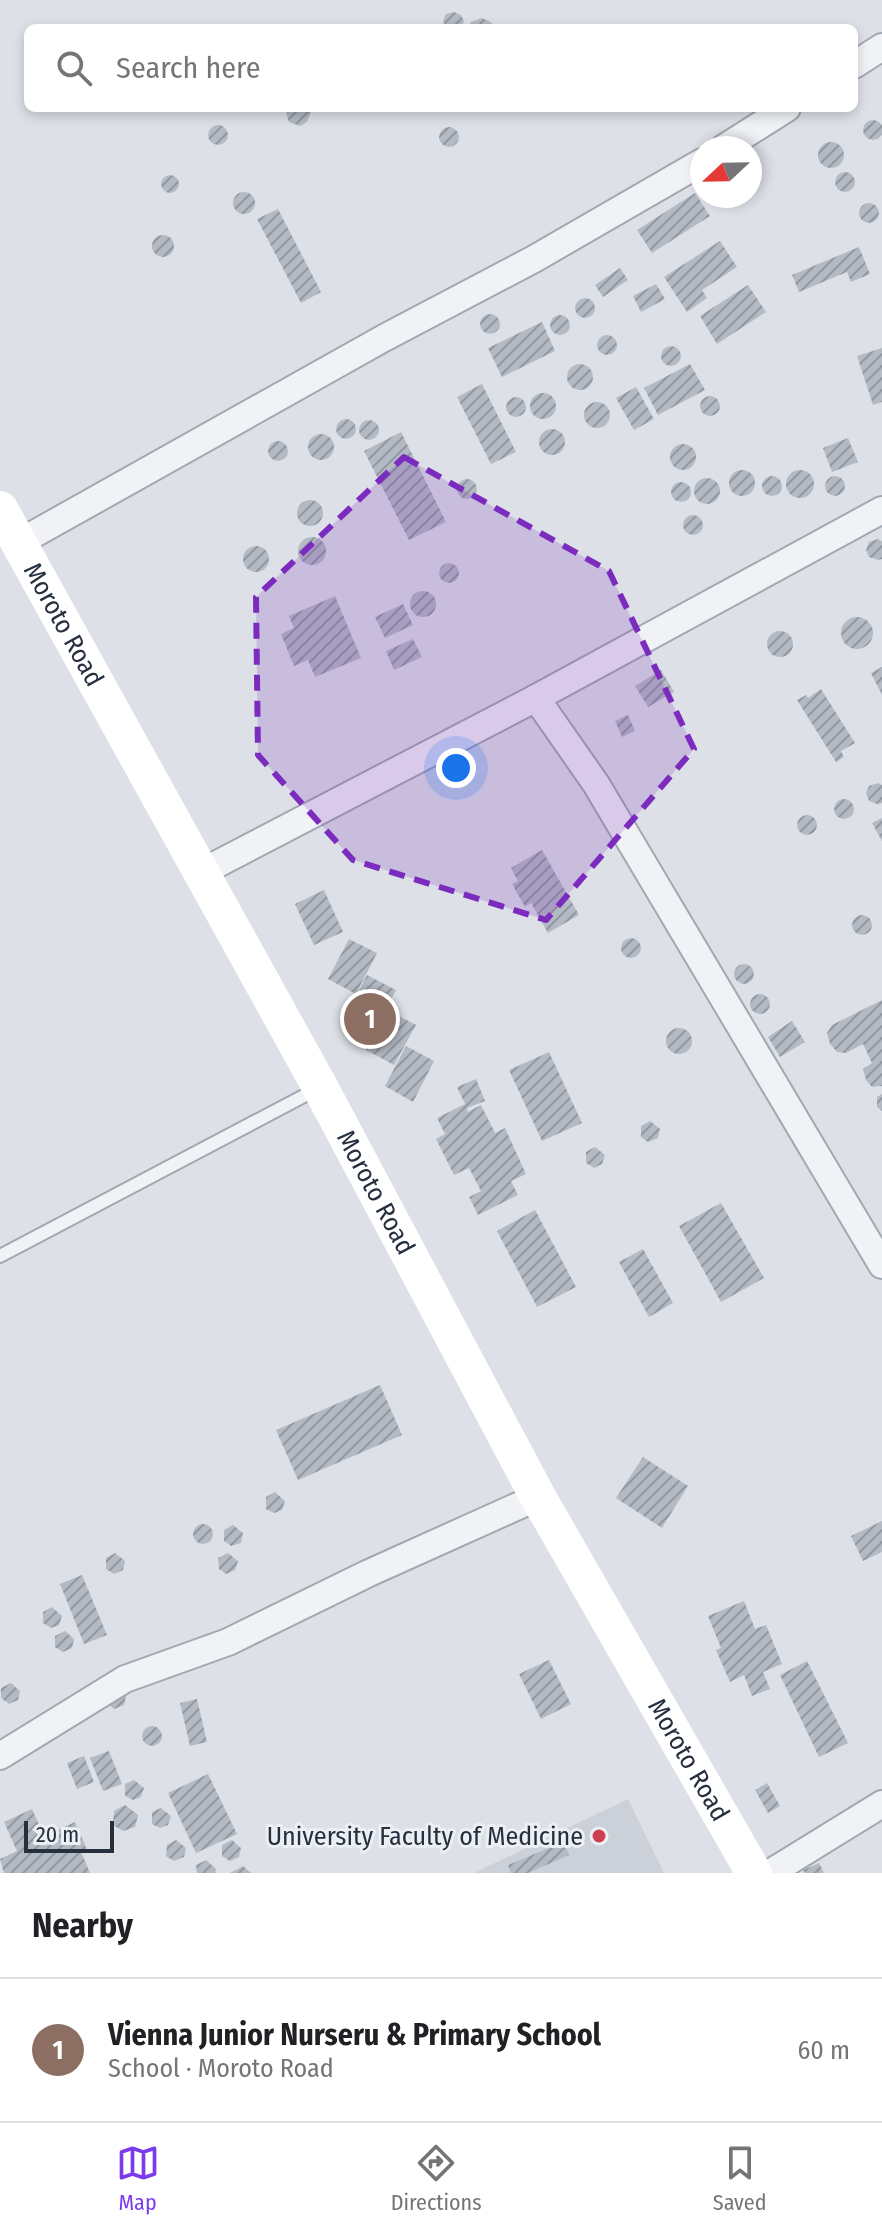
<!DOCTYPE html>
<meta charset="utf-8">
<style>
:root{--surface:#fff;--page:#f2f2f2;--text:#202124;--muted:#757577;--line:#e0e0e0;--accent:#7c3aed}
body{margin:0;font-family:"Fira Sans Condensed",sans-serif;background:var(--page);color:var(--text)}
.compass{position:absolute;left:690px;top:136px;width:72px;height:72px;border-radius:50%;background:var(--surface);box-shadow:0 4px 12px #0003;rotate:248deg}
.scale{position:absolute;left:24px;bottom:20px;width:90px;box-sizing:border-box;padding-left:8px;border:4px solid #262f3e;border-top:0;font-size:22px;line-height:28px;white-space:nowrap;color:#262f3e;-webkit-text-stroke:6px #ecf0f5;paint-order:stroke}
.you{position:absolute;left:456px;top:768px;width:28px;height:28px;margin:-20px;border:6px solid #fff;border-radius:50%;background:#1a73e8;box-shadow:0 0 0 12px #1a73e833}
.badge{display:grid;place-items:center;width:52px;height:52px;border-radius:50%;background:var(--accent);color:#fff;font-size:26px;font-weight:700}
.pin{position:absolute;translate:-50% -50%;border:4px solid #fff;box-shadow:0 2px 8px #0006}
.list{margin:0;padding:0;list-style:none}
h2{display:flex;justify-content:space-between;align-items:center;height:104px;margin:0;padding:0 32px;font-size:34px}
h2 small{font-size:26px;font-weight:400;color:var(--muted)}
.list li{display:grid;grid-template-columns:52px 1fr auto;gap:24px;align-items:center;box-sizing:border-box;height:144px;padding:0 32px;border-top:2px solid var(--line)}
.list b{display:block;font-size:30px;white-space:nowrap}
.list p{margin:0;font-size:26px;white-space:nowrap;color:var(--muted)}
.list em{font-size:26px;font-style:normal;color:var(--muted)}
.icon{flex:none;width:44px;height:44px;fill:none;stroke:currentColor;stroke-width:2;stroke-linecap:round;stroke-linejoin:round}
.map{position:relative;flex:none;width:882px;height:1873px;overflow:hidden}
.search{position:absolute;background:var(--surface);box-shadow:0 4px 12px #0003;left:24px;right:24px;top:24px;height:88px;display:flex;align-items:center;gap:20px;box-sizing:border-box;padding:0 28px;border-radius:12px;color:var(--muted);font-size:30px}
.sheet{height:248px;background:var(--surface)}
nav{display:flex;justify-content:space-around;align-items:center;box-sizing:border-box;height:112px;border-top:2px solid var(--line);background:var(--surface);font-size:22px;color:var(--muted)}
nav a{display:grid;justify-items:center;gap:4px}
nav .on{color:var(--accent)}
.map>svg:first-child{display:block}
</style>
<div class="map">
<svg width="882" height="1873" viewBox="0 0 882 1873">
<defs>
<pattern id="building-hatch" width="6" height="6" patternUnits="userSpaceOnUse" patternTransform="scale(2)"><rect width="6" height="6" fill="#b4bac4"/><path d="M-1 1l2-2M0 6l6-6M5 7l2-2" fill="none" stroke="#9298a1"/></pattern>
</defs>
<rect width="100%" height="100%" fill="#dde1e7"/>
<path fill="#cbd0d9" d="M628,1799L664,1873H474Z"/>
<g fill="url(#building-hatch)">
<path d="M454,12L461,15L464,21L461,28H446L443,21L446,14Z"/>
<path d="M482,18L491,22L493,28H468L471,22Z"/>
<path d="M288,108H309L311,112L307,122L300,126L289,122L286,113Z"/>
<circle cx="873" cy="130" r="10"/>
<circle cx="218" cy="135" r="10"/>
<circle cx="449" cy="137" r="10"/>
<circle cx="831" cy="155" r="13"/>
<circle cx="845" cy="182" r="10"/>
<circle cx="170" cy="184" r="9"/>
<circle cx="244" cy="203" r="11"/>
<path d="M695,193L710,216L652,253L637,230Z"/>
<circle cx="869" cy="213" r="10"/>
<path d="M278,209L321,292L301,303L257,219Z"/>
<circle cx="163" cy="246" r="11"/>
<path d="M720,241L737,267L702,290L707,298L687,312L664,277Z"/>
<path d="M859,247L870,274L851,282L847,272L799,292L792,275Z"/>
<path d="M620,268L628,280L603,297L595,285Z"/>
<path d="M656,284L665,299L641,312L633,296Z"/>
<path d="M748,285L766,312L717,344L700,316Z"/>
<circle cx="585" cy="308" r="10"/>
<circle cx="490" cy="324" r="10"/>
<circle cx="560" cy="325" r="10"/>
<path d="M542,322L555,351L502,377L488,348Z"/>
<circle cx="607" cy="345" r="10"/>
<circle cx="671" cy="356" r="10"/>
<path d="M882,348V402L873,405L857,356Z"/>
<circle cx="580" cy="377" r="13"/>
<path d="M690,364L705,390L658,415L644,388Z"/>
<path d="M482,384L516,452L491,464L457,397Z"/>
<path d="M636,387L654,419L634,430L616,398Z"/>
<circle cx="543" cy="406" r="13"/>
<circle cx="710" cy="406" r="10"/>
<circle cx="516" cy="407" r="10"/>
<circle cx="597" cy="415" r="13"/>
<circle cx="346" cy="429" r="10"/>
<circle cx="369" cy="430" r="10"/>
<circle cx="552" cy="442" r="13"/>
<path d="M401,432L446,522L409,540L364,451Z"/>
<circle cx="321" cy="447" r="13"/>
<path d="M848,438L858,462L832,472L823,448Z"/>
<circle cx="278" cy="451" r="10"/>
<circle cx="683" cy="457" r="13"/>
<circle cx="742" cy="483" r="13"/>
<circle cx="800" cy="484" r="14"/>
<circle cx="835" cy="486" r="10"/>
<circle cx="772" cy="486" r="10"/>
<circle cx="707" cy="491" r="13"/>
<circle cx="467" cy="489" r="10"/>
<circle cx="681" cy="492" r="10"/>
<circle cx="310" cy="513" r="13"/>
<circle cx="693" cy="525" r="10"/>
<circle cx="312" cy="551" r="14"/>
<path d="M878,539L882,541V559L878,560L869,557L866,550L869,542Z"/>
<circle cx="256" cy="559" r="13"/>
<circle cx="449" cy="573" r="10"/>
<circle cx="423" cy="604" r="13"/>
<path d="M335,596L361,658L315,677L308,660L294,666L281,634L294,628L289,616Z"/>
<path d="M403,604L413,625L385,638L375,617Z"/>
<circle cx="857" cy="633" r="16"/>
<circle cx="780" cy="644" r="13"/>
<path d="M413,639L422,657L394,670L386,651Z"/>
<path d="M882,667V695L871,673Z"/>
<path d="M661,670L674,692L648,707L635,686Z"/>
<path d="M821,689L855,743L841,751L844,757L836,762L797,700L806,695L808,698Z"/>
<path d="M628,715L635,731L622,737L615,721Z"/>
<path d="M878,783L882,785V803L877,804L869,801L866,793L869,786Z"/>
<circle cx="844" cy="809" r="10"/>
<circle cx="807" cy="825" r="10"/>
<path d="M882,818V841L872,823Z"/>
<path d="M542,850L579,915L548,933L531,903L525,907L512,884L518,881L511,868Z"/>
<path d="M324,890L343,932L314,945L295,904Z"/>
<circle cx="862" cy="925" r="10"/>
<circle cx="631" cy="948" r="10"/>
<path d="M349,939L377,953L356,994L328,979Z"/>
<circle cx="744" cy="974" r="10"/>
<path d="M367,975L396,990L374,1030L346,1016Z"/>
<circle cx="760" cy="1004" r="10"/>
<path d="M882,1000V1086L872,1087L866,1080L863,1069L872,1063L863,1044L846,1053L837,1052L830,1044L827,1033L832,1025Z"/>
<path d="M388,1010L416,1025L394,1065L366,1050Z"/>
<path d="M792,1021L805,1042L780,1057L768,1037Z"/>
<circle cx="679" cy="1041" r="13"/>
<path d="M406,1046L434,1061L413,1102L385,1086Z"/>
<path d="M549,1052L582,1123L542,1141L509,1070Z"/>
<path d="M476,1079L485,1101L467,1108L468,1112L481,1105L495,1133L505,1128L526,1174L511,1181L518,1195L478,1215L469,1197L481,1191L469,1168L454,1175L436,1139L445,1134L437,1118L465,1104L457,1087Z"/>
<path d="M882,1094V1111L877,1107V1097Z"/>
<path d="M650,1121L660,1129L658,1138L648,1142L641,1137V1126Z"/>
<path d="M595,1147L605,1155L602,1164L594,1168L586,1163V1152Z"/>
<path d="M721,1203L764,1278L721,1302L679,1226Z"/>
<path d="M535,1210L576,1287L537,1307L497,1231Z"/>
<path d="M643,1249L673,1303L649,1317L619,1262Z"/>
<path d="M380,1385L402,1435L298,1480L276,1430Z"/>
<path d="M643,1457L688,1486L662,1528L616,1498Z"/>
<path d="M275,1492L285,1501L282,1510L274,1513L266,1509V1497Z"/>
<path d="M882,1521V1552L863,1561L851,1536Z"/>
<circle cx="203" cy="1534" r="10"/>
<path d="M233,1525L243,1533L241,1543L231,1546L224,1541V1530Z"/>
<path d="M115,1553L125,1561L123,1570L114,1574L106,1569V1558Z"/>
<path d="M228,1553L238,1561L235,1570L226,1574L219,1569L218,1558Z"/>
<path d="M82,1575L107,1635L84,1644L60,1584Z"/>
<path d="M744,1601L755,1629L766,1625L782,1664L763,1672L770,1689L752,1696L744,1675L730,1682L716,1650L721,1648L708,1616Z"/>
<path d="M52,1607L62,1616L59,1625L51,1628L43,1623V1612Z"/>
<path d="M65,1631L74,1639L72,1648L63,1652L55,1647V1636Z"/>
<path d="M549,1660L571,1704L541,1719L519,1674Z"/>
<path d="M807,1661L848,1743L819,1757L780,1675Z"/>
<path d="M11,1683L20,1691L18,1700L9,1704L1,1698V1688Z"/>
<path d="M116,1688L126,1696L124,1705L114,1709L107,1703Z"/>
<path d="M197,1699L207,1742L190,1746L180,1703Z"/>
<circle cx="152" cy="1736" r="10"/>
<path d="M109,1751L122,1784L103,1791L90,1758Z"/>
<path d="M84,1756L94,1782L77,1789L67,1763Z"/>
<path d="M208,1774L237,1834L196,1853L168,1793Z"/>
<path d="M134,1780L144,1788L141,1797L133,1800L125,1796V1784Z"/>
<path d="M767,1783L780,1806L768,1813L755,1790Z"/>
<path d="M125,1805L138,1815L135,1827L123,1831L113,1825L114,1811Z"/>
<path d="M161,1808L171,1816L168,1825L160,1828L152,1824V1812Z"/>
<path d="M32,1809L44,1836L75,1822L87,1850L81,1852L90,1873H4L0,1859L17,1851L4,1822Z"/>
<path d="M176,1840L186,1848L184,1857L174,1861L166,1856L167,1845Z"/>
<path d="M232,1840L241,1848L239,1857L230,1861L222,1856V1845Z"/>
<path d="M563,1842L569,1855L528,1873H511L508,1865Z"/>
<path d="M206,1860L216,1869L215,1873H197L196,1865Z"/>
<path d="M819,1863L824,1873H805L803,1870Z"/>
<path d="M243,1866L251,1873H230Z"/>
</g>
<g fill="none" stroke-linecap="round" stroke-linejoin="round">
<g stroke="#a2a8b1" stroke-width="16">
<path id="service" d="M0,1256L317,1089"/>
</g>
<g stroke="#a2a8b1" stroke-width="30">
<g id="minor">
<path d="M854,65L882,47"/>
<path d="M724,148L787,108"/>
<path d="M20,542L384,338L534,259L702,162"/>
<path d="M536,698L596,784L882,1265"/>
<path d="M202,872L536,698L882,510"/>
<path d="M0,1756L125,1679L228,1642L369,1573L538,1497"/>
<path d="M770,1873L882,1804"/>
</g>
</g>
<use href="#service" stroke="#f0f2f6" stroke-width="12"/>
<use href="#minor" stroke="#f0f2f6" stroke-width="26"/>
<path stroke="#fff" stroke-width="36" id="s1" d="M0,509L320,1087L538,1497L754,1873"/>
</g>
<path fill="#7b2cbf" fill-opacity="0.2" stroke="#7b2cbf" stroke-width="6" stroke-dasharray="16 10" stroke-linejoin="round" d="M404,457L609,571L694,749L546,920L353,860L258,755L256,597Z"/>
<circle fill="#cf3f53" stroke="#ecf0f5" stroke-width="3" cx="599" cy="1836" r="8"/>
<g text-anchor="middle" stroke-width="6" stroke-linejoin="round" paint-order="stroke">
<g font-size="26" fill="#262f3e" stroke="#ecf0f5">
<text dy="9" stroke="none"><textPath href="#s1" startOffset="132">Moroto Road</textPath></text>
<text dy="9" stroke="none"><textPath href="#s1" startOffset="780">Moroto Road</textPath></text>
<text dy="9" stroke="none"><textPath href="#s1" startOffset="1428">Moroto Road</textPath></text>
</g>
<g font-size="26" fill="#262f3e" stroke="#ecf0f5" text-anchor="end">
<text x="583" y="1845">University Faculty of Medicine</text>
</g>
</g>
</svg>
<svg class="compass" viewBox="-18 -18 36 36"><path d="M0-13l5 13h-10z" fill="#e53935"/><path d="M0 13l5-13h-10z" fill="#757577"/></svg>
<div class="scale">20 m</div>
<div class="you"></div>
<div class="pin badge" style="left:370px;top:1019px;background:#8d6e63">1</div>
<div class="search"><svg class="icon" aria-label="search" viewBox="0 0 24 24"><circle cx="10" cy="10" r="6"/><path d="M15 15l6 6"/></svg>Search here</div>
</div>
<section class="sheet">
<h2>Nearby<small></small></h2>
<ul class="list">
<li><span class="badge" style="background:#8d6e63">1</span><div><b>Vienna Junior Nurseru &amp; Primary School</b><p>School · Moroto Road</p></div><em>60 m</em></li>
</ul>
</section>
<nav>
<a class="on"><svg class="icon" aria-label="map" viewBox="0 0 24 24"><path d="M3 6l6-2 6 2 6-2v14l-6 2-6-2-6 2zM9 4v14M15 6v14"/></svg>Map</a>
<a><svg class="icon" aria-label="directions" viewBox="0 0 24 24"><path d="M12 3l9 9-9 9-9-9zM9 14v-3h6M13 9l2 2-2 2"/></svg>Directions</a>
<a><svg class="icon" aria-label="saved" viewBox="0 0 24 24"><path d="M7 4h10v16l-5-4-5 4z"/></svg>Saved</a>
</nav>
